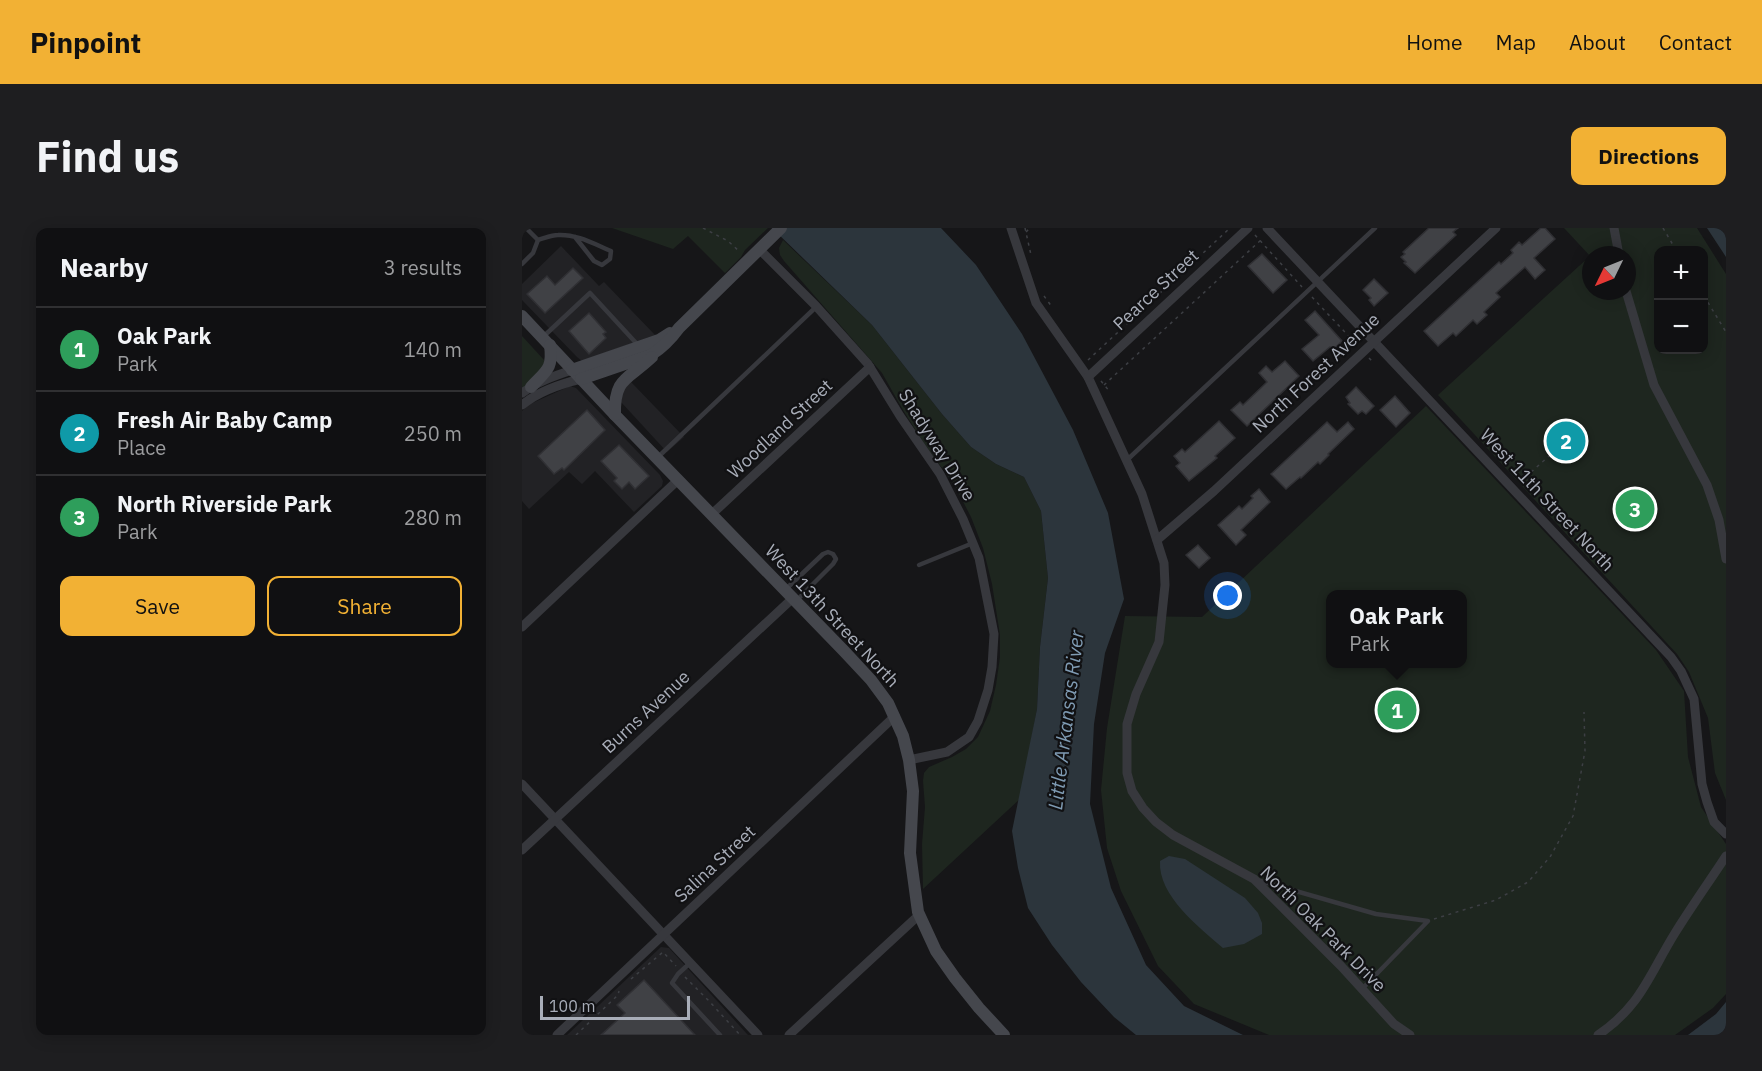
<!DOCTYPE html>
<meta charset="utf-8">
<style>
:root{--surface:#101012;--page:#1e1e20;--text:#f1f3f6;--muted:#9c9d9f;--line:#303032;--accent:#f2b134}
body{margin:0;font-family:"IBM Plex Sans",sans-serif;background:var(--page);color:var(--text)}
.controls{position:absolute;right:18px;top:18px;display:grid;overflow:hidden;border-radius:12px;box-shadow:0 3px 15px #0003}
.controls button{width:54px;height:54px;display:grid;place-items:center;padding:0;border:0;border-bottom:2px solid var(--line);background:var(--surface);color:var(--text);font:30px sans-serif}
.compass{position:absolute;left:1060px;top:18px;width:54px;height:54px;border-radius:50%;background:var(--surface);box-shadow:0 3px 15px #0003;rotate:227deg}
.scale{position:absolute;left:18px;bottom:15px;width:150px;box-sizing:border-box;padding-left:6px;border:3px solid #a8adb8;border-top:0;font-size:16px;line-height:21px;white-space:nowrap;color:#a8adb8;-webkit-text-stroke:4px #111113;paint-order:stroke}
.you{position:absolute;left:706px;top:368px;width:21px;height:21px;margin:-15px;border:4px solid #fff;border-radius:50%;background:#1a73e8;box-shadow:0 0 0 9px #1a73e833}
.badge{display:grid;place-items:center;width:39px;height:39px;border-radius:50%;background:var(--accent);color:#fff;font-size:20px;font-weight:700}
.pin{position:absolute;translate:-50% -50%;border:3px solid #fff;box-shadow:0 2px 6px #0006}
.popup{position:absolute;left:804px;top:362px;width:141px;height:78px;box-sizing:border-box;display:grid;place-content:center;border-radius:12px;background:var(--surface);filter:drop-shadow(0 2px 4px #0005);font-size:20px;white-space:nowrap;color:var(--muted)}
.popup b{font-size:22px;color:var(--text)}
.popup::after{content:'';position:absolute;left:50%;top:100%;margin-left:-12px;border:12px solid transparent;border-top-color:var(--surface)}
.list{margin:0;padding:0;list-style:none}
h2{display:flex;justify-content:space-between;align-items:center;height:78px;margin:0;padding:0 24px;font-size:26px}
h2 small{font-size:20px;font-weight:400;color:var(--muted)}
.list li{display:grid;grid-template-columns:39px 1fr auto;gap:18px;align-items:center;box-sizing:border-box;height:84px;padding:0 24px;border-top:2px solid var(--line)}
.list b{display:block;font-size:22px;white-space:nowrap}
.list p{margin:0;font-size:20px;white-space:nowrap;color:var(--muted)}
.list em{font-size:20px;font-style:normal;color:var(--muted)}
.actions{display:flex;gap:12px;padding:18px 24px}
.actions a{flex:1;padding:14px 0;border:2px solid var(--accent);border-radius:12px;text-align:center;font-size:21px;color:var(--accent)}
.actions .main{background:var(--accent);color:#111}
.map{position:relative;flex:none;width:1204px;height:807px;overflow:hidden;border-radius:12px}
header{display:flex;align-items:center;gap:36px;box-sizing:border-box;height:84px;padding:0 30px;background:var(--accent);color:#111}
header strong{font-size:28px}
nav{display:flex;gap:33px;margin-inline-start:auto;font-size:21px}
.intro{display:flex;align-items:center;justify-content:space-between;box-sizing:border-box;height:144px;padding:0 36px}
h1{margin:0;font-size:42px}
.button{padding:15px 27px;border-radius:12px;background:var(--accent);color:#111;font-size:21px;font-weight:700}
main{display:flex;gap:36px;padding:0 36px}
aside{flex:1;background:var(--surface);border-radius:12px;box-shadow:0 3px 15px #0003}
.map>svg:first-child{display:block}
</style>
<header>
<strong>Pinpoint</strong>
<nav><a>Home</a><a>Map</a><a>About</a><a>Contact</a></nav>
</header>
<div class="intro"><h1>Find us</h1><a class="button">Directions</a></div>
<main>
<aside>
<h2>Nearby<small>3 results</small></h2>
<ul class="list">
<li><span class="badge" style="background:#2e9e5b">1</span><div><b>Oak Park</b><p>Park</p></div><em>140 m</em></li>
<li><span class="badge" style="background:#0f9aa8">2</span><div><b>Fresh Air Baby Camp</b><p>Place</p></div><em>250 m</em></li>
<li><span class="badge" style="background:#2e9e5b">3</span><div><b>North Riverside Park</b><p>Park</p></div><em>280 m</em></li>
</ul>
<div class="actions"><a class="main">Save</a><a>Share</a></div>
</aside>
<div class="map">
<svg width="1204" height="807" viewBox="0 0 1204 807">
<rect width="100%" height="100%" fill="#161618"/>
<g fill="#222225">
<path d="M39,18L77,58L82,54L133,107L60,133L55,129L0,72V56Z"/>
<path d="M109,154L162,209L145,224L99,174L100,163Z"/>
<path d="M48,158L54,160L138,247L141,253L140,258L112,284L73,243L60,256L47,244L7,281L0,273V183L6,177Z"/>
<path d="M139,719L147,720L226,807H45Z"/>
</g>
<g fill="#1e261f" fill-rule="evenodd">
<path d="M90,0H246L223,22L219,29L203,45L166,8L151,21Z"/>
<path d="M1042,0H1175L1204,46V572L1193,545L1186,490L1167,444L1155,426L916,167L1068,28ZM1136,22H1182V122H1136ZM1069,27H1105V63H1069Z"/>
<path d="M261,12L350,97L420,186L449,219L474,236L502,249L519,283L526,350L518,419L515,481L498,571L401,661L400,616L403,579L401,553L402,545L407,539L430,529L444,521L456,509L468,483L474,457L478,429V407L470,356L461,320L449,289L433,258L401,214L381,182L360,145L262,33L258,27L257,20Z"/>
<path d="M0,108L22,132V141L0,161Z"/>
<path d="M904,178L1134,422L1162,463L1166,529L1179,579L1204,616V766L1191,780L1153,807H747L672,776L636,738L599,663L585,620L579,562L585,500L603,388L680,389ZM809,366H941V436H809Z"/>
</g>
<g fill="#2c353c">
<path d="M250,0H419L454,37L500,106L551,202L586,285L602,371L583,425L572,496L568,576L589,660L624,737L662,778L721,807H614L592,789L559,754L530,717L506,680L496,640L490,603L515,481L518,419L526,350L519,283L502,249L474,236L449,219L420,186L350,97Z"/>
<path d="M1185,0H1204V29Z"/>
<path d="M647,628L663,631L723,670L736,685L740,695V706L722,716L701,720C677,699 636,668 638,633Z"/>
<path d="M1204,774V807H1166L1194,786Z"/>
</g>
<g fill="#404145" stroke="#303034" stroke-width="1.5">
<path d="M907,0H936L931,4L934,7L893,45L882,35L884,34L879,29L883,26L881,24Z"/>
<path d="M1019,0H1023L1033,11L1012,30L1023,42L1013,51L1003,39L974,65L978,69L962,84L965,87L955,96L951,92L934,108L931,105L916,118L902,103L977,34L979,36L991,25L989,22L997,14L1000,17Z"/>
<path d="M740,26L765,52L751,65L726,38Z"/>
<path d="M51,40L61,50L23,85L5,66L25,48L33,57Z"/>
<path d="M852,51L866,65L852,78L847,72L849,70L841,62Z"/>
<path d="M793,83L820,113L811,122L808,119L791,133L780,121L797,107L783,92Z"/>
<path d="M67,85L84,104L81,106L84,110L67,126L47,103Z"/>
<path d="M763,133L777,148L725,198L709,182L718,174L721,177L745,154L737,145L744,138L750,144Z"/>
<path d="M834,159L852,178L844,186L840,183L836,186L826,176L828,175L824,169Z"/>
<path d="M873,168L888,185L874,199L858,182Z"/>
<path d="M65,182L83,202L42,242L40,240L32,246L16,228Z"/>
<path d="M1039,192L1064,219L1048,234L1023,207Z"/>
<path d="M697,193L713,210L693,228L695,230L667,253L654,238L658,235L652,228L660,221L663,224Z"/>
<path d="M805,194L815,204L826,194L832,201L806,226L807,227L798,236L796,234L779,250L778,249L764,261L749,246Z"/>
<path d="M97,217L127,248L113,261L107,254L100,261L92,253L95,250L79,233Z"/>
<path d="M737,261L748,274L719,302L724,307L714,317L696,297L717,278L720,281L731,270L729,268Z"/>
<path d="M676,317L688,330L677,340L664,327Z"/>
<path d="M122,752L173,807H79L103,785L95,777Z"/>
</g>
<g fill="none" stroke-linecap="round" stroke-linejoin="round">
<g stroke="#3d3f44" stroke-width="1.5" stroke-dasharray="3 4.5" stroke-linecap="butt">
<path d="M181,0L206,13L218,24"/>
<path d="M503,0L509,27"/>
<path d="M1141,0L1154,22"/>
<path d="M504,4L508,0"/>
<path d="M733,7L780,59"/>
<path d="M522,68L530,79"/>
<path d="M1182,68L1204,104"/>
<path d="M790,69L834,116"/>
<path d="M847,130L852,135"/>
<path d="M566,132L708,0"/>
<path d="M579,153L588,164"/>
<path d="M582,157L740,11"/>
<path d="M998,254L1036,220"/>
<path d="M912,691L974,672L1006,654L1028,629L1051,588L1063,523L1062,484"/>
<path d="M163,749L187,773L218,807"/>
<path d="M109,751L141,724L154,738"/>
<path d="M54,807L96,767L97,763"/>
</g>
<g stroke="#37383d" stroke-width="4.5">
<path d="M4,0L16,12"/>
<path d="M0,36L11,25L16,12C23,10 30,7 36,7C55,6 72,16 89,23L88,31L80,37L72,33L53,9"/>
<path d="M22,108L68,65L115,116"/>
<path d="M135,230L294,79"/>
<path d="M605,232L853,0"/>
<path d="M397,337L451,315"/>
<path d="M264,361L301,326L306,324L311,326L314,331L311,336L274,373"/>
<path d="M735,652L854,686L906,693L840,761"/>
<path d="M168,735L156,746L150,755L198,807"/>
</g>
<g stroke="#37383d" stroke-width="9">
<path d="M489,0L514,75L566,149L620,266L642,335L643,357L637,414L614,466L605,496V545L610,563L621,580L634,594L651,607L732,651L819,738L872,796L888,807"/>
<path d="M745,0L1149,429L1159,443L1172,471L1180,556L1185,574L1192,594L1204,606"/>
<path d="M1092,0L1097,27"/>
<path d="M238,22L294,78L346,136L378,188L418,246L441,291L457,330L472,406L470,439L466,462L456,493L447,509L425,524L387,532"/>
<path d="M1104,63L1132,157L1185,257L1197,292L1204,331"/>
<path d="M566,149L726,0"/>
<path d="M0,165C15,154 32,148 50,142"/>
<path d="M0,177C17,163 38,156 59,151"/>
<path d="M190,286L348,139"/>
<path d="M635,312L692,263L974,0"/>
<path d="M0,399L156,252"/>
<path d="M0,556L236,807"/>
<path d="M0,622L271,370"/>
<path d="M35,807L373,488"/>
<path d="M267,807L397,687"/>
<path d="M1076,807C1119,778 1127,747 1153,705C1169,679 1187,654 1204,628"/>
</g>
<g stroke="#45474d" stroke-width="12">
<path d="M0,88L93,187L322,423L349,452L366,475L381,508L387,532L391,563L388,625L396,684L414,723L433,750L457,780L482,807"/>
<path d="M50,142L137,112L148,105"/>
<path d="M59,151L129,127C140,120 149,111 157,100L259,0"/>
<path d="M9,159C25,142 31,141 28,117"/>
<path d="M93,187C92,149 106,152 130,129"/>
</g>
</g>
<g text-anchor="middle" stroke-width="4.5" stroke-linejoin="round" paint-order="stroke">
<g font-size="18" fill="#a8adb8" stroke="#111113">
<text transform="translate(634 62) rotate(-43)" y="6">Pearce Street</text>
<text transform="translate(794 145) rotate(-43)" y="6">North Forest Avenue</text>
<text transform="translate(258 201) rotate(-43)" y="6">Woodland Street</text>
<text transform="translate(415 217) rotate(58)" y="6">Shadyway Drive</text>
<text transform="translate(1025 272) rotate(47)" y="6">West 11th Street North</text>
<text transform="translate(310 388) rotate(47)" y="6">West 13th Street North</text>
<text transform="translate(124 484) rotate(-43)" y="6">Burns Avenue</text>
<text transform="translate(193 636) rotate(-43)" y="6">Salina Street</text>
<text transform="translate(801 701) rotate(45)" y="6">North Oak Park Drive</text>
</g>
<g font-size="20" font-style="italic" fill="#7f9bb3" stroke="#111113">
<text transform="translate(544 492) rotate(-83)" y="7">Little Arkansas River</text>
</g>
</g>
</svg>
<div class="controls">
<button>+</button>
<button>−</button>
</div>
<svg class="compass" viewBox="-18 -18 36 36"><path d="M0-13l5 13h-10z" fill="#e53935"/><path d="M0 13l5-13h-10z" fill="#9c9d9f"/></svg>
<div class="scale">100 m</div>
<div class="you"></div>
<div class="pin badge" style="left:875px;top:482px;background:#2e9e5b">1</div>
<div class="popup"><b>Oak Park</b>Park</div>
<div class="pin badge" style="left:1044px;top:213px;background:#0f9aa8">2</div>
<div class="pin badge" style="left:1113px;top:281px;background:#2e9e5b">3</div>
</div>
</main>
